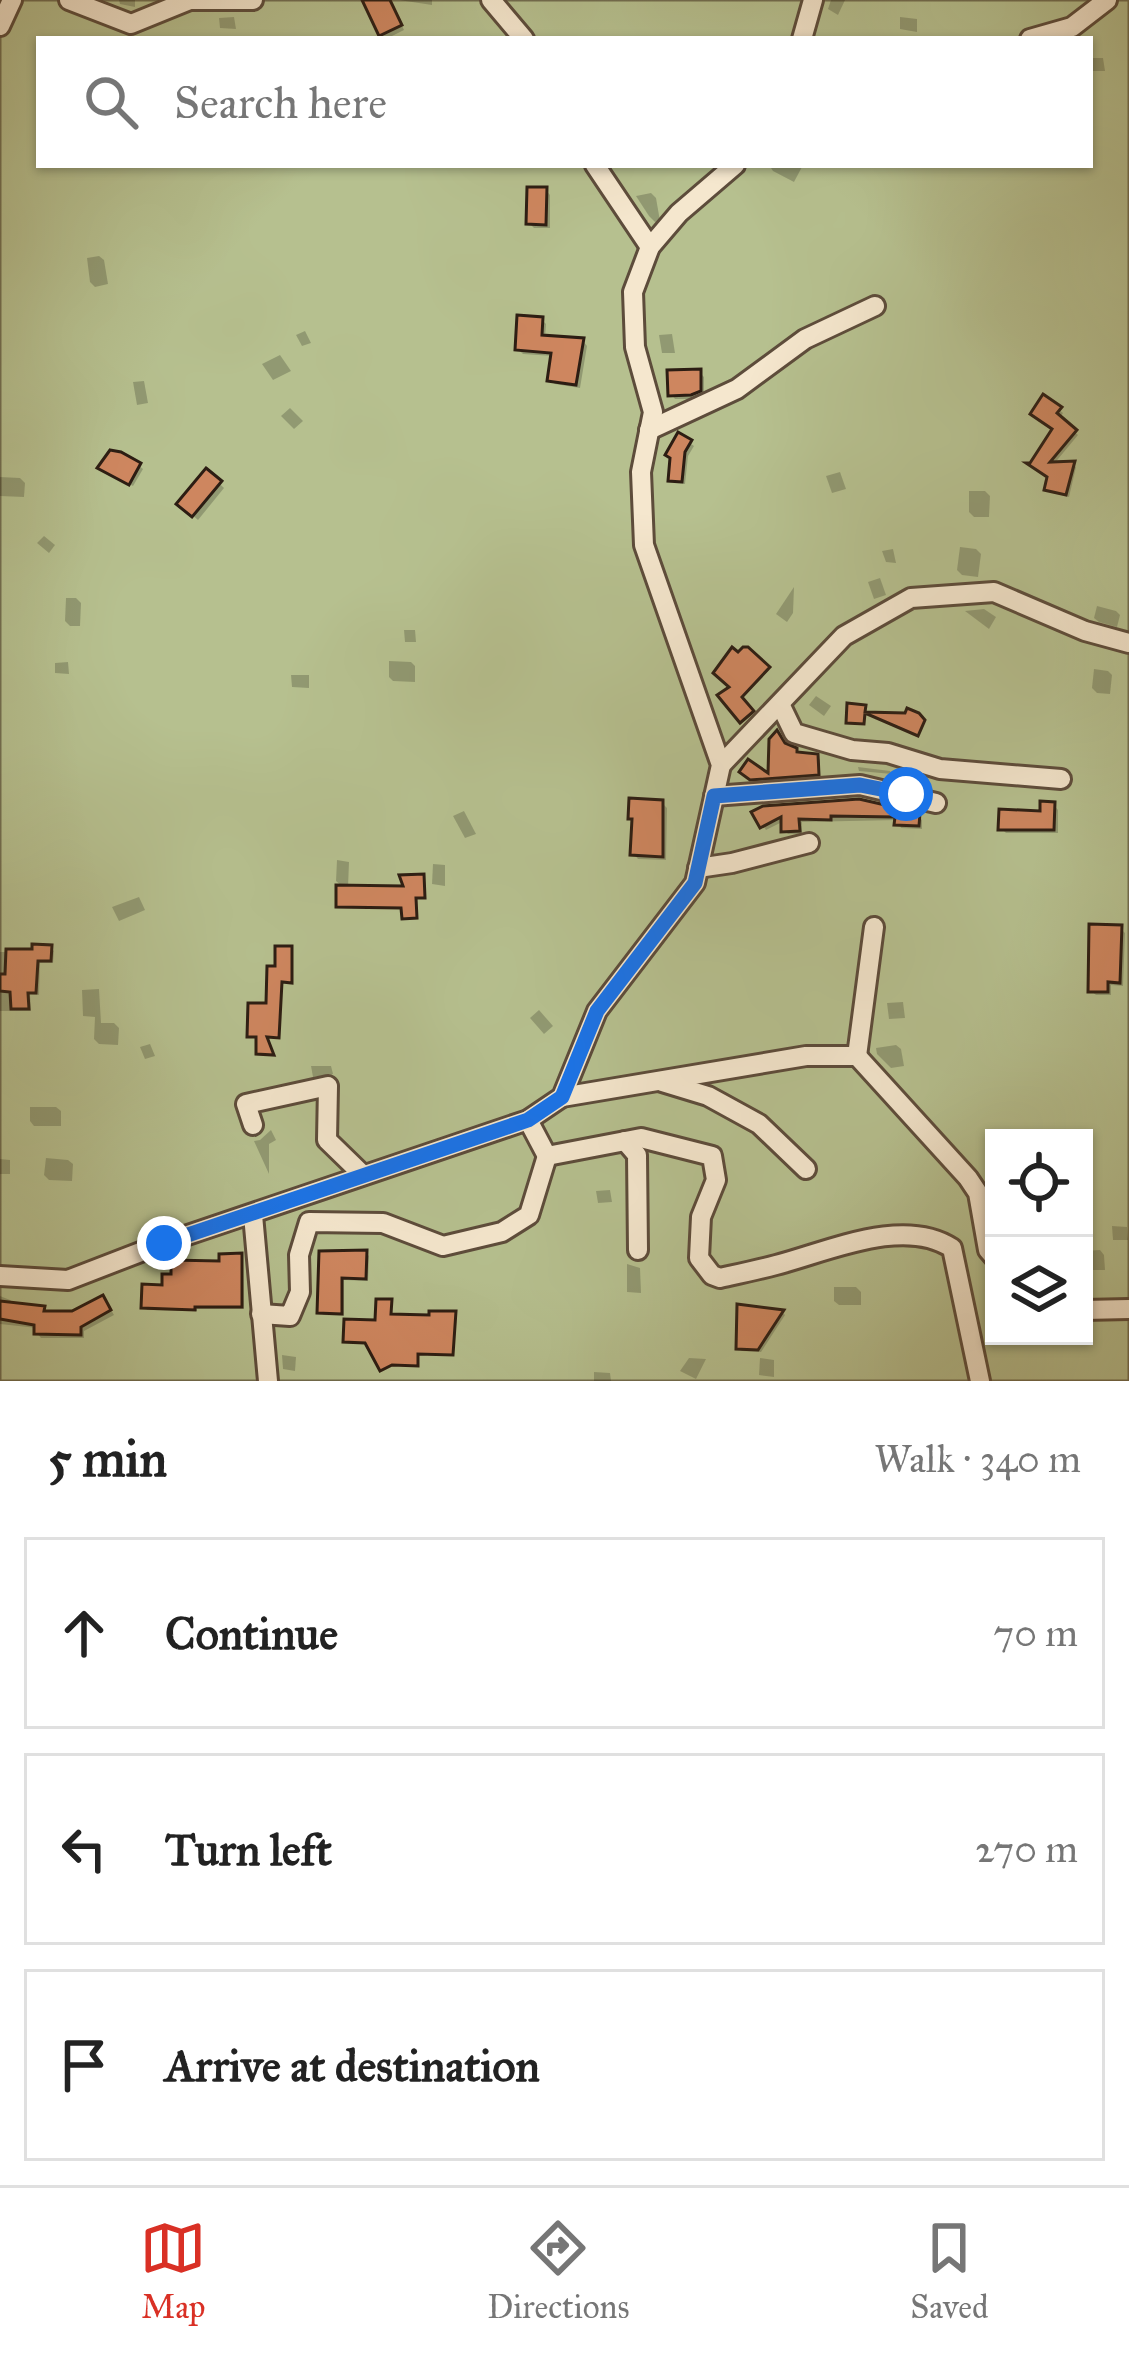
<!DOCTYPE html>
<meta charset="utf-8">
<style>
:root{--surface:#fff;--page:#f2f2f2;--text:#222;--muted:#767676;--line:#e0e0e0;--accent:#d93025}
body{margin:0;font-family:"IM FELL Great Primer",serif;background:var(--page);color:var(--text)}
.controls{position:absolute;right:36px;bottom:36px;display:grid;overflow:hidden;border-radius:0px;box-shadow:0 3px 9px #0004}
.controls button{width:108px;height:108px;display:grid;place-items:center;padding:0;border:0;border-bottom:3px solid var(--line);background:var(--surface);color:var(--text);font:60px sans-serif}
.stop{position:absolute;width:36px;height:36px;margin:-27px;border:9px solid #1a73e8;border-radius:50%;background:#fff}
.stop.end{background:#1a73e8;border-color:#fff;box-shadow:0 3px 12px #0008}
.list{margin:0;padding:0;list-style:none}
h2{display:flex;justify-content:space-between;align-items:center;height:156px;margin:0;padding:0 48px;font-size:51px}
h2 small{font-size:39px;font-weight:400;color:var(--muted)}
.list li{display:grid;grid-template-columns:78px 1fr auto;gap:36px;align-items:center;box-sizing:border-box;height:192px;margin:0 24px 24px;padding:0 24px;border:3px solid var(--line);border-radius:0px}
.list b{display:block;font-size:45px;white-space:nowrap}
.list em{font-size:39px;font-style:normal;color:var(--muted)}
.icon{flex:none;width:66px;height:66px;fill:none;stroke:currentColor;stroke-width:2;stroke-linecap:round;stroke-linejoin:round}
.map{position:relative;flex:none;width:1129px;height:1381px;overflow:hidden}
.search{position:absolute;background:var(--surface);box-shadow:0 3px 9px #0004;left:36px;right:36px;top:36px;height:132px;display:flex;align-items:center;gap:30px;box-sizing:border-box;padding:0 42px;border-radius:0px;color:var(--muted);font-size:45px}
.sheet{height:804px;background:var(--surface)}
nav{display:flex;justify-content:space-around;align-items:center;box-sizing:border-box;height:168px;border-top:3px solid var(--line);background:var(--surface);font-size:33px;color:var(--muted)}
nav a{display:grid;justify-items:center;gap:6px}
nav .on{color:var(--accent)}
.map>svg:first-child{display:block}
</style>
<div class="map">
<svg width="1129" height="1381" viewBox="0 0 1129 1381">
<rect width="100%" height="100%" fill="#efdab3"/>
<filter id="stains"><feTurbulence type="fractalNoise" baseFrequency=".00167" numOctaves="4"/><feColorMatrix values="0 0 0 0 .2 0 0 0 0 .09 0 0 0 0 .02 0 0 0 .5 -.17"/></filter>
<radialGradient id="worn" r=".72"><stop offset=".6" stop-color="#630" stop-opacity="0"/><stop offset="1" stop-color="#630" stop-opacity=".3"/></radialGradient>
<path fill="#b6c08f" stroke="#716e51" stroke-width="3" fill-rule="evenodd" d="M0,0H1129V1381H0ZM39,39H1090V165H39ZM994,1138H1084V1336H994Z"/>
<g fill="#0003">
<path d="M119,0H135V7L120,4Z"/>
<path d="M399,0H432V5Z"/>
<path d="M831,0H845L838,15L828,9Z"/>
<path d="M393,7L404,30L386,39L382,34Z"/>
<path d="M234,17L236,29L220,28L219,18Z"/>
<path d="M900,17L917,19V32L900,29Z"/>
<path d="M1090,58H1103L1105,71H1092Z"/>
<path d="M769,165H803L794,182L773,171Z"/>
<path d="M546,190L550,195V228H534L529,223Z"/>
<path d="M651,193L656,198L660,221L655,222L649,216L636,196Z"/>
<path d="M99,256L104,260L108,284L95,287L90,282L87,258Z"/>
<path d="M542,320L546,324L545,338L583,341L587,346L580,388L555,384L550,380L554,356L523,354L518,349Z"/>
<path d="M305,331L311,343L302,346L296,335Z"/>
<path d="M672,334L675,353H662L659,335Z"/>
<path d="M280,355L291,371L273,380L262,364Z"/>
<path d="M699,372L704,377V396L697,399H675L671,394Z"/>
<path d="M144,381L148,403L137,405L133,382Z"/>
<path d="M1044,398L1063,413L1059,419L1078,435L1053,465L1073,464L1076,467L1069,497L1050,492L1047,489L1050,477L1032,465L1055,429Z"/>
<path d="M290,408L303,421L294,429L281,416Z"/>
<path d="M679,436L694,446L688,456L685,484L674,483L671,479Z"/>
<path d="M139,466L143,469L133,486L104,470Z"/>
<path d="M207,472L224,488L198,520L180,504Z"/>
<path d="M840,472L846,489L832,493L826,476Z"/>
<path d="M0,477L20,478L25,483L24,497L0,496Z"/>
<path d="M969,491H985L990,496L989,517H974L969,512Z"/>
<path d="M44,536L55,545L49,553L37,543Z"/>
<path d="M960,547L976,549L981,554L978,577L962,575L957,570Z"/>
<path d="M893,549L896,563L886,562L882,551Z"/>
<path d="M880,578L886,595L874,599L868,582Z"/>
<path d="M794,587L793,613L787,622L776,614Z"/>
<path d="M66,598H76L81,603L80,626H70L65,621Z"/>
<path d="M1097,606L1116,611L1120,615L1117,627L1099,622L1094,618Z"/>
<path d="M984,609L996,617L989,629L965,611Z"/>
<path d="M404,630H415L416,642H405Z"/>
<path d="M747,650L769,670L741,700L753,714L743,722L722,695L733,687L738,656Z"/>
<path d="M389,661L411,662L415,666V682L393,681L389,677Z"/>
<path d="M68,662L69,674L55,673V663Z"/>
<path d="M1094,669L1108,671L1112,675L1110,694L1097,693L1092,688Z"/>
<path d="M291,675H309V688L292,687Z"/>
<path d="M816,696L831,706L824,716L809,705Z"/>
<path d="M772,740L799,755L817,757L820,760V776L755,781L743,771L749,763L771,779Z"/>
<path d="M858,767L890,771L892,774L859,771Z"/>
<path d="M662,803L667,808L666,860L638,859L634,854L635,822L631,818Z"/>
<path d="M1054,805L1058,810V833H1006L1001,828L1042,814Z"/>
<path d="M464,811L476,834L465,838L453,816Z"/>
<path d="M755,813L918,816L922,820V829L901,828L898,820L802,822V834H788L784,830V821L766,830Z"/>
<path d="M337,860L349,862L348,888L407,889L423,877L425,898L416,899L417,919H406L404,908L341,907L344,888L336,881Z"/>
<path d="M433,864L445,865V886L432,884Z"/>
<path d="M139,897L145,910L119,921L112,907Z"/>
<path d="M1120,928L1125,933L1123,986L1111,985V995H1096L1091,991Z"/>
<path d="M50,947L54,951L53,963H40L39,995L30,994L31,1011H0V952H34Z"/>
<path d="M99,989L101,1023H114L119,1028L118,1045L99,1044L94,1039L95,1017L83,1016L82,990Z"/>
<path d="M903,1002L905,1018L889,1019L887,1003Z"/>
<path d="M539,1010L553,1026L544,1034L530,1018Z"/>
<path d="M150,1044L155,1056L145,1059L140,1047Z"/>
<path d="M896,1045L901,1049L904,1066L891,1068L877,1054L876,1048Z"/>
<path d="M311,1066H331L333,1074L313,1077Z"/>
<path d="M30,1107H56L61,1111V1126H34L30,1121Z"/>
<path d="M271,1130L276,1140L269,1144V1174L254,1141L260,1140Z"/>
<path d="M46,1158L68,1160L73,1164L72,1181L49,1180L44,1175Z"/>
<path d="M0,1159L10,1160V1174H0Z"/>
<path d="M610,1190L612,1202L598,1203L596,1191Z"/>
<path d="M1112,1226L1127,1227L1128,1240H1113Z"/>
<path d="M1100,1250L1104,1255L1105,1270H1086L1084,1251Z"/>
<path d="M366,1253L369,1256L368,1281L344,1280V1316L324,1315L320,1312L322,1254Z"/>
<path d="M240,1256L243,1259L244,1309H197V1311L147,1310L144,1306L165,1288Z"/>
<path d="M627,1264L640,1268L641,1293L627,1292Z"/>
<path d="M834,1287H856L861,1292V1305H839L834,1301Z"/>
<path d="M0,1296L10,1300L16,1306L43,1309L48,1314H72L107,1303L114,1315L84,1331V1338H41L37,1333V1328L0,1324Z"/>
<path d="M782,1312L785,1315L761,1352L742,1351L739,1348Z"/>
<path d="M282,1355L296,1357L295,1371L283,1369Z"/>
<path d="M689,1358L706,1359L696,1379L680,1371Z"/>
<path d="M760,1358L774,1360V1377L759,1375Z"/>
<path d="M594,1372L610,1373L611,1381H594Z"/>
</g>
<g fill="#ce865f" stroke="#2c1d13" stroke-width="3">
<path d="M362,0H390L402,25L379,36Z"/>
<path d="M527,187H547L546,225L526,224Z"/>
<path d="M517,315L543,317L542,335L584,338L576,385L547,381L551,353L515,350Z"/>
<path d="M701,369V391L691,395L668,396L667,370Z"/>
<path d="M1043,394L1062,407L1057,413L1077,430L1050,462L1075,461L1066,495L1044,490L1047,477L1026,463H1030L1052,429L1030,414Z"/>
<path d="M678,432L692,440L685,452L682,482L668,481L670,458L665,455Z"/>
<path d="M110,450L121,452L141,463L129,485L97,468Z"/>
<path d="M206,468L222,481L192,517L176,504Z"/>
<path d="M732,647L738,652L743,647H748L770,667L742,697L754,711L740,723L717,695L729,687L713,673Z"/>
<path d="M847,703L866,705L865,712L905,713L907,708L919,713L925,720L918,736L865,713L864,724L846,723Z"/>
<path d="M777,730L785,743L797,748V752L818,754L819,775L750,780L739,772L748,759L768,773L769,739Z"/>
<path d="M629,798L663,800V857L630,855L632,819H628Z"/>
<path d="M859,799L920,813L919,826L894,825L895,817L831,816V820L799,819L800,831L781,832V817L760,828L751,812L763,806Z"/>
<path d="M1040,801L1055,802L1054,830H998L999,809L1040,811Z"/>
<path d="M424,874L425,898H416L417,918L402,919L401,908L336,907V885L403,886L399,875Z"/>
<path d="M1089,924L1122,925L1120,983L1108,982V992H1088Z"/>
<path d="M32,944L52,945L51,961H38L36,993H28L29,1009H11L10,992L0,991V974H5L6,949H32Z"/>
<path d="M275,946H292V983L282,982L279,1038L267,1037L274,1055L256,1054V1037H247L248,1003H266L267,966H275Z"/>
<path d="M367,1250L366,1279L342,1278V1314L317,1313L319,1251Z"/>
<path d="M242,1253V1307H195V1310L141,1308L142,1284L162,1285V1274H171V1260L219,1261V1254Z"/>
<path d="M103,1295L111,1310L81,1327V1335L34,1334V1325L0,1319V1301L45,1306L44,1311H72Z"/>
<path d="M376,1299H392L391,1314L429,1315V1311H456L453,1355L418,1354V1366L392,1365L380,1371L365,1343L343,1342L344,1319L375,1320Z"/>
<path d="M737,1304L784,1310L758,1350L736,1349Z"/>
</g>
<g fill="none" stroke-linecap="round" stroke-linejoin="round">
<g stroke="#5d4c3b" stroke-width="24">
<g id="minor">
<path d="M69,0L131,24L190,0H253"/>
<path d="M491,0L524,39"/>
<path d="M0,26L12,0"/>
<path d="M802,39L813,0"/>
<path d="M1030,39L1072,27L1107,0"/>
<path d="M595,165L650,247"/>
<path d="M649,430L737,389L805,339L875,306"/>
<path d="M780,704L794,733L852,750L888,753L940,769L1061,779"/>
<path d="M721,765L844,636L911,598L994,592L1085,631L1129,643"/>
<path d="M714,796L860,785L936,803"/>
<path d="M698,868L732,863L809,843"/>
<path d="M857,1056L874,927"/>
<path d="M662,1082L708,1096L759,1124L806,1169"/>
<path d="M562,1097L806,1056H857L968,1178L978,1193L988,1250L994,1257"/>
<path d="M528,1120L547,1156L641,1138L712,1156L716,1180L701,1217L699,1258L712,1275L720,1278C738,1274 757,1270 776,1265C827,1252 903,1216 952,1248L980,1381"/>
<path d="M253,1125L246,1104L328,1086L327,1140L363,1175"/>
<path d="M625,1141L637,1155L638,1250"/>
<path d="M253,1215L268,1381"/>
<path d="M0,1276L68,1280L164,1243L528,1120L562,1097L597,1011L695,883L721,765L644,545L641,472L653,412L635,347L633,292L650,247L679,213L735,165"/>
<path d="M1084,1310L1129,1309"/>
<path d="M261,1314L290,1316L300,1292L299,1255L309,1222L383,1223L443,1246L502,1232L529,1215L547,1156"/>
</g>
</g>
<use href="#minor" stroke="#f5e7ce" stroke-width="18"/>
</g>
<g fill="none" stroke-linecap="round" stroke-linejoin="round">
<path stroke="#1a73e8" stroke-width="15" d="M164,1243L528,1120L562,1097L597,1011L695,883L714,796L860,785L906,794"/>
</g>
<rect width="100%" height="100%" filter="url(#stains)"/>
<rect width="100%" height="100%" fill="url(#worn)"/>
</svg>
<div class="controls">
<button><svg class="icon" aria-label="locate" viewBox="0 0 24 24"><circle cx="12" cy="12" r="6"/><path d="M12 2v4M12 18v4M2 12h4M18 12h4"/></svg></button>
<button><svg class="icon" aria-label="layers" viewBox="0 0 24 24"><path d="M12 4l9 5-9 5-9-5zM3 14l9 5 9-5"/></svg></button>
</div>
<div class="stop" style="left:906px;top:794px"></div>
<div class="stop end" style="left:164px;top:1243px"></div>
<div class="search"><svg class="icon" aria-label="search" viewBox="0 0 24 24"><circle cx="10" cy="10" r="6"/><path d="M15 15l6 6"/></svg>Search here</div>
</div>
<section class="sheet">
<h2>5 min<small>Walk · 340 m</small></h2>
<ul class="list">
<li><svg class="icon" aria-label="ahead" viewBox="0 0 24 24"><path d="M12 20V5M6 11l6-6 6 6"/></svg><div><b>Continue</b></div><em>70 m</em></li>
<li><svg class="icon" aria-label="left" viewBox="0 0 24 24"><path d="M17 20v-9H6M10 6l-5 5 5 5"/></svg><div><b>Turn left</b></div><em>270 m</em></li>
<li><svg class="icon" aria-label="arrive" viewBox="0 0 24 24"><path d="M6 21V4h12l-3 4 3 4H6"/></svg><div><b>Arrive at destination</b></div></li>
</ul>
</section>
<nav>
<a class="on"><svg class="icon" aria-label="map" viewBox="0 0 24 24"><path d="M3 6l6-2 6 2 6-2v14l-6 2-6-2-6 2zM9 4v14M15 6v14"/></svg>Map</a>
<a><svg class="icon" aria-label="directions" viewBox="0 0 24 24"><path d="M12 3l9 9-9 9-9-9zM9 14v-3h6M13 9l2 2-2 2"/></svg>Directions</a>
<a><svg class="icon" aria-label="saved" viewBox="0 0 24 24"><path d="M7 4h10v16l-5-4-5 4z"/></svg>Saved</a>
</nav>
